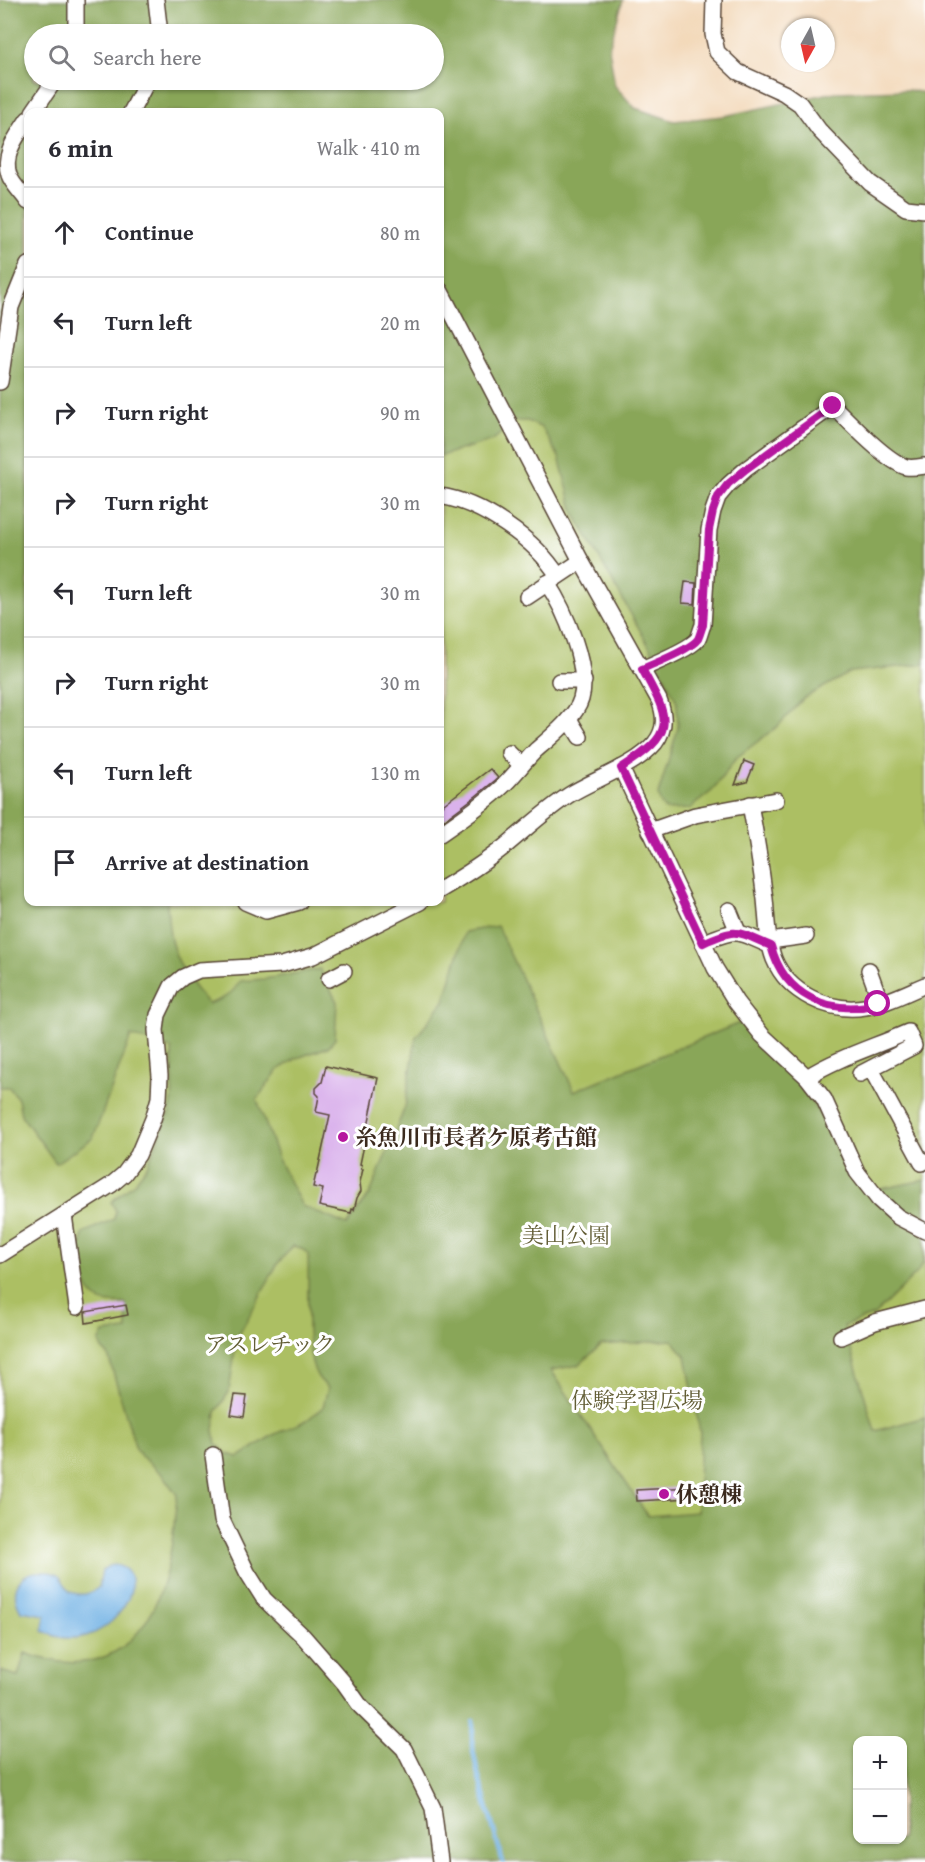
<!DOCTYPE html>
<meta charset="utf-8">
<style>
:root{--surface:#fff;--page:#f2f2f3;--text:#2b2b33;--muted:#7c7c81;--line:#e1e1e2}
body{margin:0;font-family:"Gentium Book Plus","Noto Serif JP",serif;background:var(--page);color:var(--text)}
.controls{position:absolute;right:18px;bottom:18px;display:grid;overflow:hidden;border-radius:12px;box-shadow:0 2px 4px #0004}
.controls button{width:54px;height:54px;display:grid;place-items:center;padding:0;border:0;border-bottom:2px solid var(--line);background:var(--surface);color:var(--text);font:30px sans-serif}
.compass{position:absolute;left:781px;top:18px;width:54px;height:54px;border-radius:50%;background:var(--surface);box-shadow:0 2px 4px #0004;rotate:188deg}
.stop{position:absolute;width:18px;height:18px;margin:-14px;border:4px solid #b5179e;border-radius:50%;background:#fff}
.stop.end{background:#b5179e;border-color:#fff;box-shadow:0 2px 6px #0008}
.list{margin:0;padding:0;list-style:none}
h2{display:flex;justify-content:space-between;align-items:center;height:78px;margin:0;padding:0 24px;font-size:26px}
h2 small{font-size:20px;font-weight:400;color:var(--muted)}
.list li{display:grid;grid-template-columns:39px 1fr auto;gap:18px;align-items:center;box-sizing:border-box;height:90px;padding:0 24px;border-top:2px solid var(--line)}
.list b{display:block;font-size:22px;white-space:nowrap}
.list em{font-size:20px;font-style:normal;color:var(--muted)}
.icon{flex:none;width:33px;height:33px;fill:none;stroke:currentColor;stroke-width:2;stroke-linecap:round;stroke-linejoin:round}
.map{position:relative;flex:none;width:925px;height:1862px;overflow:hidden}
.search{position:absolute;background:var(--surface);box-shadow:0 2px 4px #0004;left:24px;top:24px;width:420px;height:66px;display:flex;align-items:center;gap:15px;box-sizing:border-box;padding:0 21px;border-radius:33px;color:var(--muted);font-size:22px}
.panel{position:absolute;background:var(--surface);box-shadow:0 2px 4px #0004;left:24px;top:108px;width:420px;height:798px;border-radius:12px}
.map>svg:first-child{display:block}
</style>
<div class="map">
<svg width="925" height="1862" viewBox="0 0 925 1862">
<rect width="100%" height="100%" fill="#fff"/>
<filter id="ink" filterUnits="userSpaceOnUse"><feTurbulence type="fractalNoise" baseFrequency=".0167" numOctaves="2"/><feDisplacementMap in="SourceGraphic" scale="12" xChannelSelector="R" yChannelSelector="G"/><feConvolveMatrix kernelMatrix="1 2 1 2 8 2 1 2 1" color-interpolation-filters="sRGB"/></filter>
<filter id="wash" filterUnits="userSpaceOnUse"><feTurbulence type="fractalNoise" baseFrequency=".008" numOctaves="4" result="noise"/><feDisplacementMap in="SourceGraphic" scale="24" xChannelSelector="R" yChannelSelector="G"/><feGaussianBlur stdDeviation="1.35" result="paint"/><feColorMatrix in="noise" values="0 0 0 0 0 0 0 0 0 0 0 0 0 0 0 0 0 1.4 0 .05"/><feComposite in="paint" operator="in"/></filter>
<g filter="url(#wash)">
<rect width="100%" height="100%" fill="#f3d9ba"/>
<path fill="#acbf63" stroke="#747440" stroke-width="1.5" fill-rule="evenodd" d="M440,228L925,337V1862L0,1704V661L28,902H440ZM858,1740H902V1840H858Z"/>
<path fill="#89a659" stroke="#62683c" stroke-width="1.5" fill-rule="evenodd" d="M0,0H623L609,48L615,86L635,108L674,121L724,116L835,92L908,90L925,93V664L851,672L804,698L778,726L736,758L712,791L689,809L665,810L661,804L658,795L678,728L677,702L655,657L574,513L559,457L542,428L528,421H515L493,440L440,456V112H28V902H167C168,915 168,931 172,944C178,965 193,987 208,1004C223,999 232,995 240,981L265,979L320,969L337,1002L335,1039L328,1047L297,1058L278,1070L257,1099L278,1159L302,1206L347,1225L370,1194L405,1107L416,1037L444,1001L465,932L497,926L574,1091L742,1022L800,1084L827,1126L845,1168L866,1192L925,1180V1247L923,1263L917,1273L874,1315L844,1326L875,1431L925,1417V1862H0V1671L18,1676L25,1653C86,1676 135,1658 159,1595C171,1564 174,1529 177,1495L162,1474L141,1456L136,1449L108,1355L102,1349L99,1342L104,1333L127,1330L126,1304C116,1303 102,1304 94,1297C81,1285 79,1248 83,1233L114,1219L116,1211L111,1202L134,1183L147,1166L169,1114L172,1102L173,1086L172,1049L131,1036L93,1138L56,1163L21,1115L18,1099L9,1087H0ZM34,34H434V80H34ZM293,1246L301,1248L308,1254C310,1285 302,1352 318,1377C321,1381 325,1385 328,1388L323,1407L307,1420L273,1435L239,1457L227,1454L217,1444L214,1431L216,1412L229,1392L235,1351L240,1333L278,1263ZM672,1340L686,1356L700,1432L697,1512L648,1516L551,1370L579,1365L601,1345ZM858,1740H902V1840H858Z"/>
<path fill="#70b1e4" stroke="#566e81" stroke-width="1.5" d="M115,1565C160,1573 105,1664 43,1631L45,1615L21,1611C8,1589 20,1569 46,1572C51,1572 55,1573 59,1576C63,1580 66,1587 70,1592C82,1596 89,1595 99,1587L102,1570L109,1566Z"/>
<g fill="none" stroke-linecap="round" stroke-linejoin="round">
<path stroke="#70b1e4" stroke-width="4.5" d="M473,1721L472,1745L478,1775L503,1862"/>
</g>
<g id="blocks">
<g fill="#dab2ec">
<path d="M685,582L696,583L695,604L682,603Z"/>
<path d="M744,761L754,765L747,782L735,785Z"/>
<path d="M490,769L498,778L476,796L440,823V807Z"/>
<path d="M326,1066L378,1078L360,1164L362,1165L361,1169H363L360,1182L361,1191L357,1198L354,1210L352,1209L351,1213L319,1206L323,1189L313,1187L316,1174H317L330,1115L316,1112L319,1096L316,1093V1088L322,1082Z"/>
<path d="M126,1305L128,1315L86,1323L85,1312Z"/>
<path d="M235,1395L247,1396L244,1417L231,1415Z"/>
<path d="M691,1487V1498L637,1501L636,1490Z"/>
</g>
</g>
</g>
<g filter="url(#ink)">
<use href="#blocks" fill-opacity="0" stroke="#574435" stroke-width="1.5"/>
<g fill="none" stroke-linecap="round" stroke-linejoin="round">
<g stroke="#574435" stroke-width="18">
<g id="minor">
<path d="M156,0L160,34"/>
<path d="M714,0L713,34L717,52L738,72L784,93L800,104L819,130L870,183L906,208L925,210"/>
<path d="M74,34L76,26V0"/>
<path d="M33,112L55,80"/>
<path d="M131,112L148,80"/>
<path d="M28,119C18,135 2,154 9,175C12,184 23,194 28,202"/>
<path d="M440,290L581,561L659,700C665,715 666,729 655,743C636,766 594,779 569,795C546,810 526,829 504,847C484,863 462,877 440,890"/>
<path d="M0,382L11,307L28,265"/>
<path d="M440,496C481,502 536,540 558,576"/>
<path d="M527,597L581,561"/>
<path d="M642,669C655,663 690,649 698,639C700,635 701,629 703,625L709,530L713,511L718,497L728,485L746,469L833,406C850,422 885,460 906,467C912,468 919,467 925,466"/>
<path d="M559,681H584"/>
<path d="M569,719L580,737"/>
<path d="M509,753L521,765"/>
<path d="M621,768L715,968L736,1002L762,1035L807,1077L824,1099L857,1172L879,1200L898,1217L925,1231"/>
<path d="M750,804C756,836 761,867 765,899C767,918 767,941 774,959C788,993 829,1013 865,1007C885,1004 906,993 925,985"/>
<path d="M650,831L695,815L776,800"/>
<path d="M440,834C462,819 486,802 505,784C516,773 525,761 536,750C550,738 576,717 581,699C590,668 565,610 547,583"/>
<path d="M245,902L266,911L299,902"/>
<path d="M729,910L738,932"/>
<path d="M770,941L806,936"/>
<path d="M703,943C738,927 736,931 771,946"/>
<path d="M869,970L881,1003"/>
<path d="M329,979L344,971"/>
<path d="M871,1069L922,1163L925,1161"/>
<path d="M807,1077C839,1057 874,1047 908,1032L914,1046L860,1074"/>
<path d="M64,1215L77,1307"/>
<path d="M0,1255L111,1185L124,1174L138,1155L153,1119L159,1098L160,1076L156,1030L158,1015L172,986L183,977L199,970L282,965L313,956L420,902"/>
<path d="M841,1337L875,1322L925,1309"/>
<path d="M213,1455L222,1520L247,1572L264,1599L303,1636L344,1683L361,1707L404,1749L433,1808L440,1862"/>
</g>
</g>
<use href="#minor" stroke="#fff" stroke-width="15"/>
</g>
</g>
<g fill="none" stroke-linecap="round" stroke-linejoin="round" filter="url(#ink)">
<path stroke="#b5179e" stroke-width="8" d="M833,406L746,469L728,484L718,497L713,511L709,530L703,625C701,630 700,635 698,639C690,650 655,663 642,669C672,723 676,733 621,768L703,943C738,927 736,931 771,946C784,996 829,1016 878,1004"/>
</g>
<g fill="#b5179e" stroke="#fff" stroke-width="2">
<circle cx="343" cy="1137" r="6"/>
<circle cx="664" cy="1494" r="6"/>
</g>
<g text-anchor="middle" stroke-width="6" stroke-linejoin="round" paint-order="stroke">
<g font-size="22" font-weight="bold" fill="#3b2a1e" stroke="#fff" text-anchor="start">
<text x="355" y="1145">糸魚川市長者ケ原考古館</text>
<text x="676" y="1502">休憩棟</text>
</g>
<g font-size="22" fill="#635e36" stroke="#fff">
<text x="566" y="1243">美山公園</text>
<text x="270" y="1352">アスレチック</text>
<text x="637" y="1408">体験学習広場</text>
</g>
</g>
</svg>
<div class="controls">
<button>+</button>
<button>−</button>
</div>
<svg class="compass" viewBox="-18 -18 36 36"><path d="M0-13l5 13h-10z" fill="#e53935"/><path d="M0 13l5-13h-10z" fill="#7c7c81"/></svg>
<div class="stop" style="left:878px;top:1004px"></div>
<div class="stop end" style="left:833px;top:406px"></div>
<div class="search"><svg class="icon" aria-label="search" viewBox="0 0 24 24"><circle cx="10" cy="10" r="6"/><path d="M15 15l6 6"/></svg>Search here</div>
<section class="panel">
<h2>6 min<small>Walk · 410 m</small></h2>
<ul class="list">
<li><svg class="icon" aria-label="ahead" viewBox="0 0 24 24"><path d="M12 20V5M6 11l6-6 6 6"/></svg><div><b>Continue</b></div><em>80 m</em></li>
<li><svg class="icon" aria-label="left" viewBox="0 0 24 24"><path d="M17 20v-9H6M10 6l-5 5 5 5"/></svg><div><b>Turn left</b></div><em>20 m</em></li>
<li><svg class="icon" aria-label="right" viewBox="0 0 24 24"><path d="M7 20v-9h11M14 6l5 5-5 5"/></svg><div><b>Turn right</b></div><em>90 m</em></li>
<li><svg class="icon" aria-label="right" viewBox="0 0 24 24"><path d="M7 20v-9h11M14 6l5 5-5 5"/></svg><div><b>Turn right</b></div><em>30 m</em></li>
<li><svg class="icon" aria-label="left" viewBox="0 0 24 24"><path d="M17 20v-9H6M10 6l-5 5 5 5"/></svg><div><b>Turn left</b></div><em>30 m</em></li>
<li><svg class="icon" aria-label="right" viewBox="0 0 24 24"><path d="M7 20v-9h11M14 6l5 5-5 5"/></svg><div><b>Turn right</b></div><em>30 m</em></li>
<li><svg class="icon" aria-label="left" viewBox="0 0 24 24"><path d="M17 20v-9H6M10 6l-5 5 5 5"/></svg><div><b>Turn left</b></div><em>130 m</em></li>
<li><svg class="icon" aria-label="arrive" viewBox="0 0 24 24"><path d="M6 21V4h12l-3 4 3 4H6"/></svg><div><b>Arrive at destination</b></div></li>
</ul>
</section>
</div>
